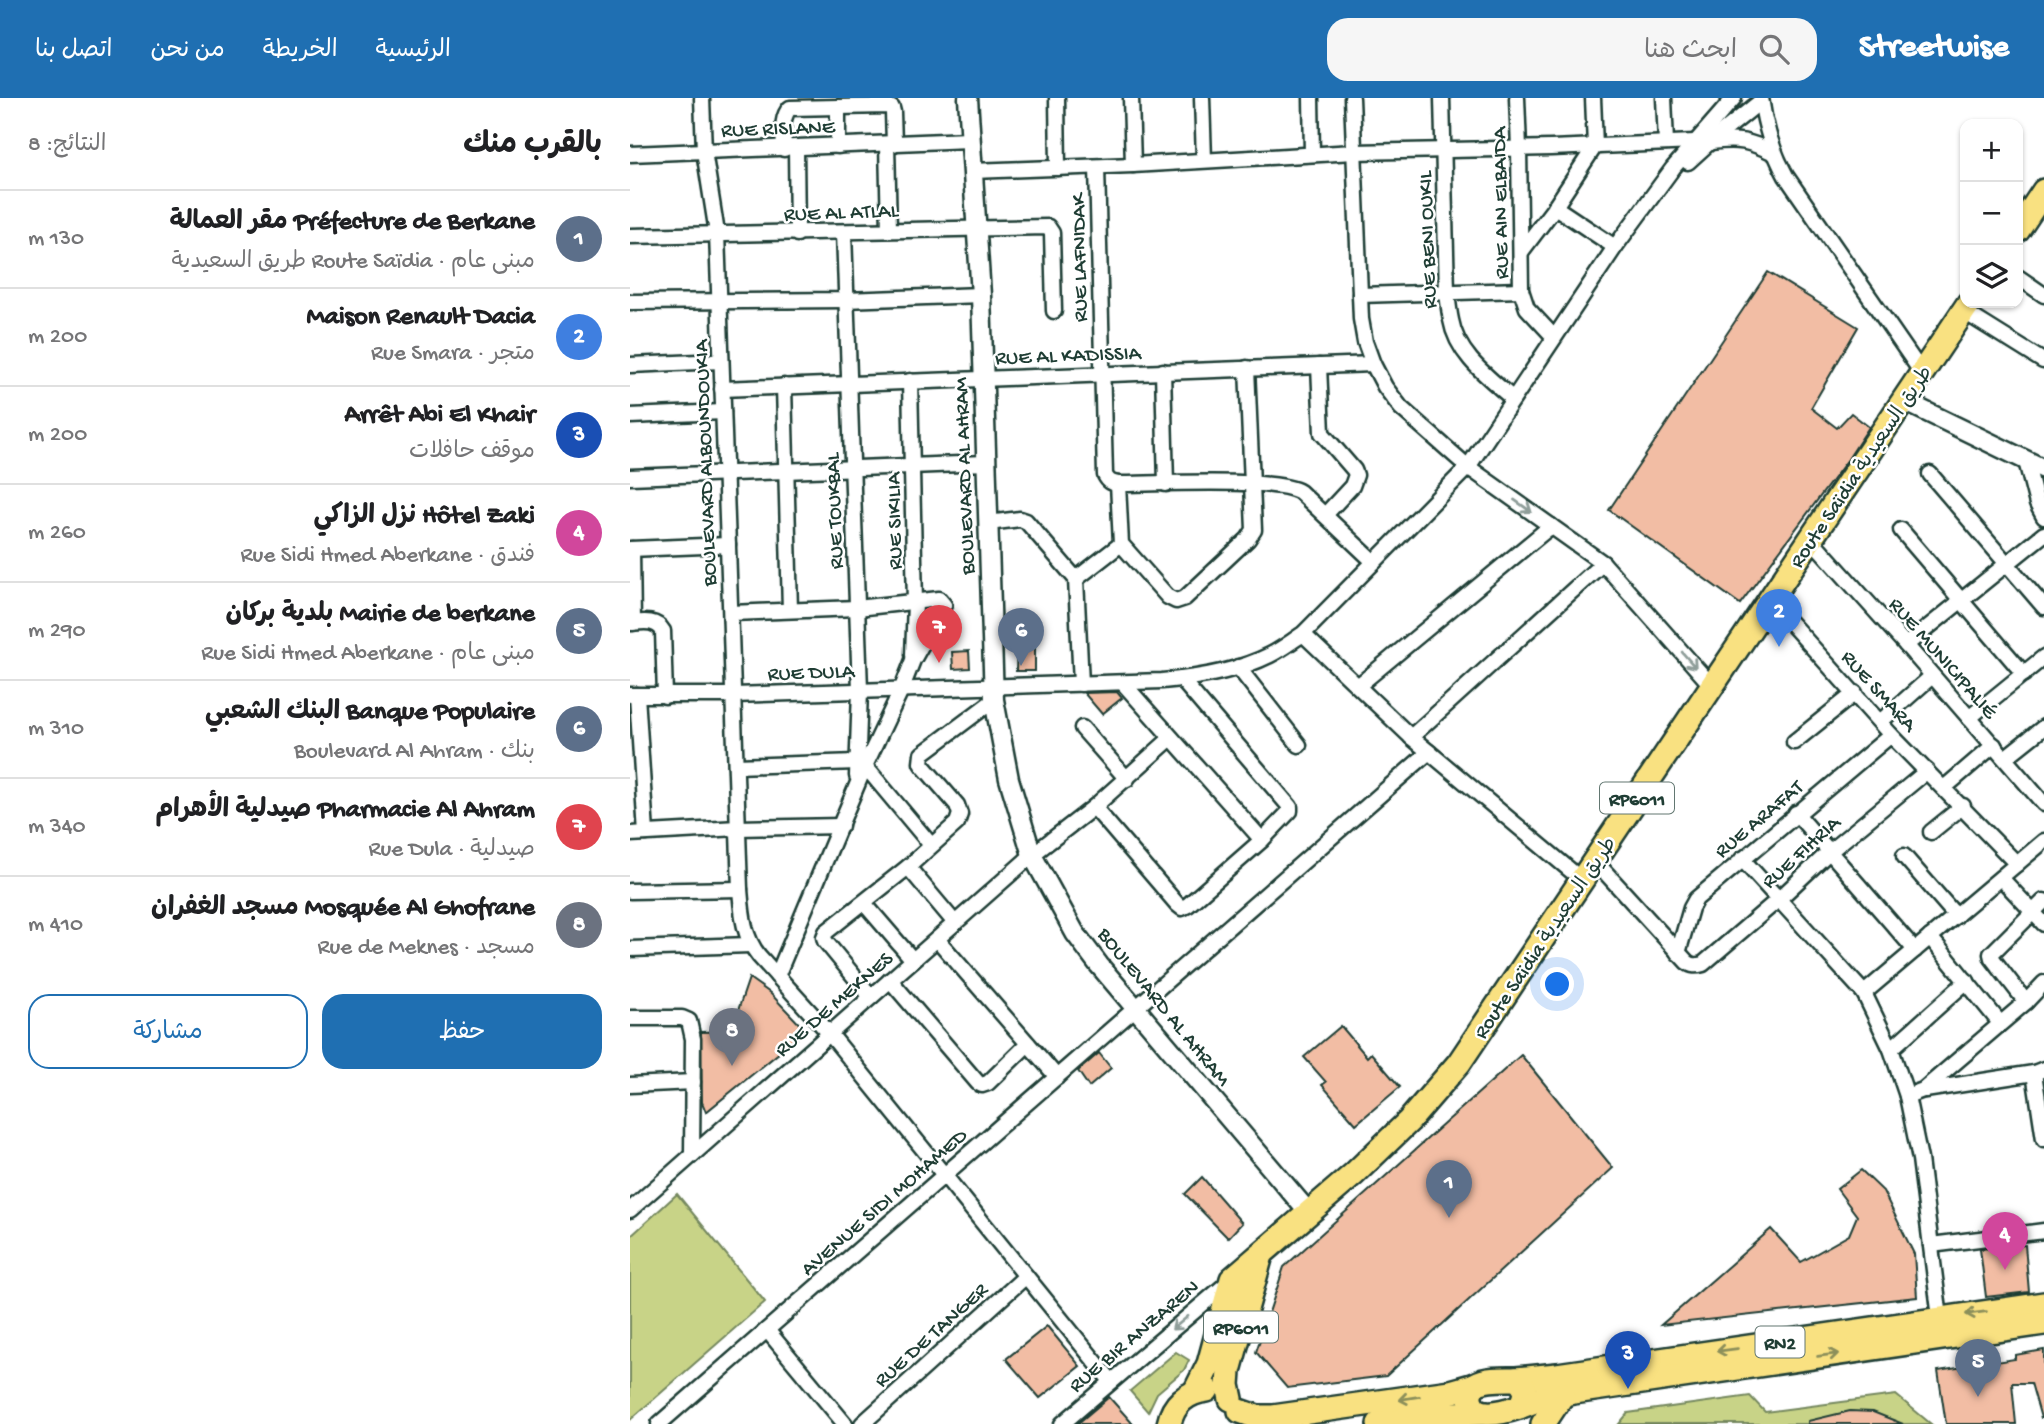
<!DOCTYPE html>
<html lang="ar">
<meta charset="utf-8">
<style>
:root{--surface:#fff;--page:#f6f6f6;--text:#202124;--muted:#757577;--line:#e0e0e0;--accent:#1f6fb2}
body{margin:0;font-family:"Gochi Hand","Playpen Sans Arabic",sans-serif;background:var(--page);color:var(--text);direction:rtl}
.controls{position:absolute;right:21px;top:21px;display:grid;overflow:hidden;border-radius:14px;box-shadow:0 2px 5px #0004}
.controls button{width:63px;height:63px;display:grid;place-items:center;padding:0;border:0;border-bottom:2px solid var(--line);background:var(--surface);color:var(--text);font:35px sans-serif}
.you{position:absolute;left:928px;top:887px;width:24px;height:24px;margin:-18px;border:5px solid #fff;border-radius:50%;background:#1a73e8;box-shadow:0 0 0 10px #1a73e833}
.badge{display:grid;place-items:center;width:46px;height:46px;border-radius:50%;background:var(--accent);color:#fff;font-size:23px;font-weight:700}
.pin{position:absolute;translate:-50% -58px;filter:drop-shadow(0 2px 4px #0008)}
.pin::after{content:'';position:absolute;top:37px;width:24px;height:21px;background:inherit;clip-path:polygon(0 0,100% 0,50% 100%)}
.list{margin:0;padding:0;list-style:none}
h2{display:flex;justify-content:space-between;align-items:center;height:91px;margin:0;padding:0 28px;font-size:30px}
h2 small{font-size:23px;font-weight:400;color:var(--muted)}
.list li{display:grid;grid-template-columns:46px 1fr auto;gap:21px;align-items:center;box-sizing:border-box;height:98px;padding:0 28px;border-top:2px solid var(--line)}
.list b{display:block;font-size:26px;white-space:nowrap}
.list p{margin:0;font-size:23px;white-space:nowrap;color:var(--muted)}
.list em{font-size:23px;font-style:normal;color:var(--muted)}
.actions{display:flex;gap:14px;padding:21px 28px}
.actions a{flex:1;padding:16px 0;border:2px solid var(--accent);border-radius:21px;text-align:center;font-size:24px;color:var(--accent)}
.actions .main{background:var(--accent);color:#fff}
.icon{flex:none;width:38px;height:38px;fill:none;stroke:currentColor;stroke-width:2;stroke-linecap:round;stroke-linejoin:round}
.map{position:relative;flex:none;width:1414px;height:1326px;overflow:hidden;direction:ltr}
header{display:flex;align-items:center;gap:42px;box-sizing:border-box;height:98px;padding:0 35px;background:var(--accent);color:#fff}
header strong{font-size:33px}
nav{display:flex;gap:38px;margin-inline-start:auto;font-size:24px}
.search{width:490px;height:63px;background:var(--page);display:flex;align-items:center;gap:18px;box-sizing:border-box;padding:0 24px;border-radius:21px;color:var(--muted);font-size:26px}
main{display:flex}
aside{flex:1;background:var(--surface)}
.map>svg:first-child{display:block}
</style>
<header>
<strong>Streetwise</strong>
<div class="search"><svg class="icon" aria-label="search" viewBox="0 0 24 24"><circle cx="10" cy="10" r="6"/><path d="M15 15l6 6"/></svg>ابحث هنا</div>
<nav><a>الرئيسية</a><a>الخريطة</a><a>من نحن</a><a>اتصل بنا</a></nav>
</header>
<main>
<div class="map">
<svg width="1414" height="1326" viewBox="0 0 1414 1326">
<rect width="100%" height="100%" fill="#fff"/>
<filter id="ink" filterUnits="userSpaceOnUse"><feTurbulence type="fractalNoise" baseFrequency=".0143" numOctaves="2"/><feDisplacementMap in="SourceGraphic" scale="14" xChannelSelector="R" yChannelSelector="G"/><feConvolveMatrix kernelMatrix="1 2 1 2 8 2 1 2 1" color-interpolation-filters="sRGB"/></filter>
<g filter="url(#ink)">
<g fill="#c8d387" stroke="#74885e" stroke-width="2">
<path d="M47,1096L135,1204L0,1322V1139Z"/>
<path d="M546,1254L559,1262L554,1272L527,1295L518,1314L500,1293Z"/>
<path d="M1266,1297L1301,1326H989L998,1315L1120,1298L1135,1314Z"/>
</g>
<g fill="#f2bda4" stroke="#1f3d34" stroke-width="2">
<path d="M1138,174L1228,229L1181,310L1207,330L1221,315L1239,329L1218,361L1110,506L979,412Z"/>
<path d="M387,549H405V573H386Z"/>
<path d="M339,553L340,570L323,571L322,554Z"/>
<path d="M487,594L492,600L472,616L454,595Z"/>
<path d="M119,880L140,895L176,933L76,1014L72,1004L71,934L101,933Z"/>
<path d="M711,928L737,959L741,955L770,989L726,1026L692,987L696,984L674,959Z"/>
<path d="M469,955L481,970L459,989L448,973Z"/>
<path d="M891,957L983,1070L756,1278L657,1290L626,1254L654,1169Z"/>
<path d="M1231,1072L1253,1093L1284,1156L1287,1199L1031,1227L1141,1131L1171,1164L1219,1137L1227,1118L1207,1091Z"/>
<path d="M572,1079L612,1125L598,1140L555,1096Z"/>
<path d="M1395,1147L1399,1194L1356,1199L1350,1151Z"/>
<path d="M417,1228L450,1268L410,1300L376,1261Z"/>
<path d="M1414,1252V1320H1411L1401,1285H1382L1386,1326H1316L1308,1273L1385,1261V1257Z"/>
<path d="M479,1299L503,1326H447Z"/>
<path d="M1220,1313L1243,1314L1273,1326H1178V1323Z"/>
</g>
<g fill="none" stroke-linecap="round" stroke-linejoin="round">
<g stroke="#1f3d34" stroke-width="19">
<g id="minor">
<path d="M72,0L74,53L87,135L110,791C112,815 113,838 129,858L200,936L481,1283"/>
<path d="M427,0L428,70"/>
<path d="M501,0L503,67"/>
<path d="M572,0L574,62"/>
<path d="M681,0L682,56"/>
<path d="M722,0L731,221L735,244L743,266L755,289L771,310L838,369L973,465L1082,588"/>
<path d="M812,0L817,194C818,203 819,213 821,222C827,257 858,279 883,301"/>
<path d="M887,0L889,50L891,192L897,210L924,239"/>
<path d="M1034,0L1036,45"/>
<path d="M1131,0C1135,29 1142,53 1156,78L1292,275"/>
<path d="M208,9V48"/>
<path d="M1081,44C1108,40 1120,43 1144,55"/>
<path d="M257,46L259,132"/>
<path d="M166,50L167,136"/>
<path d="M154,51C154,38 150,20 160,10L257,8L262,10L263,14L264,46"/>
<path d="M0,56L339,42"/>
<path d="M1058,64L1080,44L1131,3"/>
<path d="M467,69L475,377C478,383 481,385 488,386C522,386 647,379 670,394L744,464"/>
<path d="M342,73L503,67L724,54L921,50L1065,44"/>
<path d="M925,109L985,149"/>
<path d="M214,134L230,592L227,678"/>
<path d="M0,138L418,129L422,135L424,213"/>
<path d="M891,154L925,109L965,48L963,0"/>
<path d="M1388,179L1414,197"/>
<path d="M730,197L891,192"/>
<path d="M0,204L215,202L351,197"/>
<path d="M1333,213L1413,263"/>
<path d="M0,267L91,263"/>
<path d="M689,268L692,335L724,372L726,377L722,388L695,417"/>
<path d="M533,273L536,386"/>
<path d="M280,283L285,505L283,557"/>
<path d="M154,288L160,512"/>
<path d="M92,291L743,266"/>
<path d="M0,318L93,314"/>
<path d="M1396,363L1407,406L1414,419"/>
<path d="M1300,376L1414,509"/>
<path d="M0,379L356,365"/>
<path d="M488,386L491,446L538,499L546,503L555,500L618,441L624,432L617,270"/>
<path d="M358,425L390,421L396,423L446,481L451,586"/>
<path d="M1271,432L1394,576"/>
<path d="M1181,441L1276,547L1414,706"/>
<path d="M0,451L98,447"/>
<path d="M2,451L3,525"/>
<path d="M446,481L491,446"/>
<path d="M1140,502L1261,637L1387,766"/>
<path d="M101,515L227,510L309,501L314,507L283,562L272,590L235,668L147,878"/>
<path d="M0,525C12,524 26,521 33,533L35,598"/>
<path d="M673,536L781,639L952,782"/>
<path d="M1276,547L1414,436"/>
<path d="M608,569L669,647"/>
<path d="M493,585L632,742"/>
<path d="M729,587L921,428"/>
<path d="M0,597H104L532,583C568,580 608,573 640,557C652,551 662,543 673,536L838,369L985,149L1043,70L1104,0"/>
<path d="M7,597L16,735"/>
<path d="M1339,620L1414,559"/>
<path d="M1250,624L1302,578"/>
<path d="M452,630L497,681"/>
<path d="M781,639L973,465"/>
<path d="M1164,644L1225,595"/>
<path d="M1375,660L1414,629"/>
<path d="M106,668L227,664"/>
<path d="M235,668L301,747"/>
<path d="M1314,690L1364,647"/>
<path d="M464,709L547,806L552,810L558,807L632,742L660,713V709L551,581"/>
<path d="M1166,715L1285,852"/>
<path d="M1301,734L1333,708"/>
<path d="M0,736L108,730L211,728"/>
<path d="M1274,758L1326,818"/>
<path d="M1112,761L1234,895L1261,951L1277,998L1290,1061L1310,1220"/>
<path d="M965,763L1057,864C1062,868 1066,868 1073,866L1149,801L1199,754L1297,673"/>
<path d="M278,769L325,825"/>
<path d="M1371,780L1414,826"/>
<path d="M0,793L110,791"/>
<path d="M234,805L283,862"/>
<path d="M1300,839L1370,925"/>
<path d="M307,841L427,979"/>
<path d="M0,851L120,847"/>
<path d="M1048,855L1061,810L1066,801L1261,637"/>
<path d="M260,882L348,985L352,987L358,985L398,946"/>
<path d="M1234,895L1414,743"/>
<path d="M241,899L195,843L194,839L196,834L278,769L327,725L330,716L327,707L293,668L291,665L292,656L364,602"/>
<path d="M1396,904L1362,860L1361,856L1414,803"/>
<path d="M0,920H52L59,923L63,941L62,1057"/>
<path d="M1261,951L1337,883"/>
<path d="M1404,975L1414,1041"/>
<path d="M0,987L63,984"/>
<path d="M1295,992L1404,975L1414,971"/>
<path d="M1277,998L1293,992L1396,904L1414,885"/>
<path d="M0,1112L402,757L464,709L541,640"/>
<path d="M1301,1147L1414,1133"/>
<path d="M137,1232L215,1326"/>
<path d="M29,1326L799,654"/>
<path d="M232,1326L396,1178"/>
<path d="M432,1326L601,1182"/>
</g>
</g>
<g stroke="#1f3d34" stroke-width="23">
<g id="tertiary">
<path d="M338,0L351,197L364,602L379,681L402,757L445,835L469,867L679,1115"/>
<path d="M1274,303L1414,371"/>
</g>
</g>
<g stroke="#1f3d34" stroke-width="28">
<g id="trunk">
<path d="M1388,132L1414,93"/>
<path d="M886,1281L927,1277L1414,1206"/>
<path d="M886,1281C897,1288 899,1299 889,1309C880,1312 866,1316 856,1315C841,1314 834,1295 846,1286C856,1280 875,1281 886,1281Z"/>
<path d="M565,1294L579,1266L602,1181L724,1076L779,1023L829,965L1339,205"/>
<path d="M601,1301L598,1287L599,1273L631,1157"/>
<path d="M889,1309L910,1301L944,1294L1414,1225"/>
<path d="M610,1313L627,1319H643L820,1294L845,1287"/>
<path d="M539,1326C543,1306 557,1294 577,1292"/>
<path d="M749,1326L821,1316L854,1315"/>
<path d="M913,1326L933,1296"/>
</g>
</g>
<use href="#minor" stroke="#fff" stroke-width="14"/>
<use href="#tertiary" stroke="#fff" stroke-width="18"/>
<use href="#trunk" stroke="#f9e181" stroke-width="23"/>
</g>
<defs><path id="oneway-shaft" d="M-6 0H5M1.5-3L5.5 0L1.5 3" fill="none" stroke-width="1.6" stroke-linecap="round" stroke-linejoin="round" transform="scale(1.75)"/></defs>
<g stroke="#8f9e9a">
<use href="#oneway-shaft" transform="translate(893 408) rotate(35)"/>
<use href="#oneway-shaft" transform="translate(1059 562) rotate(49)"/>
<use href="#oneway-shaft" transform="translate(550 1225) rotate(140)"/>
</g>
<g stroke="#8c8f5a">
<use href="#oneway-shaft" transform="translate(1346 1215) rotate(172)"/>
<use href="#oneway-shaft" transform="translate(1097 1252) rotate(172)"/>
<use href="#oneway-shaft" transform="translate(1198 1257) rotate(-8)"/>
<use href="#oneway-shaft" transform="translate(779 1300) rotate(171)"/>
</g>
</g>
<g text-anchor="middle" stroke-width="5" stroke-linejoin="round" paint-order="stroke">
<g fill="#fff" stroke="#627771" stroke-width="2">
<rect x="970" y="684.5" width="74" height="31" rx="5"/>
<rect x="574" y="1213.5" width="74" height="31" rx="5"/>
<rect x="1125.5" y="1228.5" width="49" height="31" rx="5"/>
</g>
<g font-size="19" font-weight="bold" fill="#1f3d34">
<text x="1007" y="707">RP6011</text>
<text x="611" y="1236">RP6011</text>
<text x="1150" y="1251">RN2</text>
</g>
<g font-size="21" fill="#1f3d34" stroke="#fff">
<text transform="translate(148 29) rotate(-2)" y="7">RUE RISLANE</text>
<text transform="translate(869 105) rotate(-91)" y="7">RUE AIN ELBAIDA</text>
<text transform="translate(211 113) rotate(-2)" y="7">RUE AL ATLAL</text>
<text transform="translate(796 142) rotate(-92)" y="7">RUE BENI OUKIL</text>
<text transform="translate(448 160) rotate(-91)" y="7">RUE LAFNIDAK</text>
<text transform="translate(438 256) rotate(-2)" y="7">RUE AL KADISSIA</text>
<text transform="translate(74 365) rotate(-92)" y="7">BOULEVARD ALBOUNDOUKIA</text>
<text transform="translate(1230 368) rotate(-56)" y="7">Route Saïdia طريق السعيدية</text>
<text transform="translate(333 378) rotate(-92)" y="7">BOULEVARD AL AHRAM</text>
<text transform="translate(203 413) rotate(-92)" y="7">RUE TOUKBAL</text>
<text transform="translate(263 423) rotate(-91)" y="7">RUE SIKILIA</text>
<text transform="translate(1314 559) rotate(49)" y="7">RUE MUNICIPALIÉ</text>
<text transform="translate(181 573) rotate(-2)" y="7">RUE DULA</text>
<text transform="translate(1250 592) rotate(48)" y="7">RUE SMARA</text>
<text transform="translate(1128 720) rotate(-40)" y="7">RUE ARAFAT</text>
<text transform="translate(1170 753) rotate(-42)" y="7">RUE FIHRIA</text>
<text transform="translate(914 839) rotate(-56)" y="7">Route Saïdia طريق السعيدية</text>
<text transform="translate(203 905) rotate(-41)" y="7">RUE DE MEKNES</text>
<text transform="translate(535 908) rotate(51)" y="7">BOULEVARD AL AHRAM</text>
<text transform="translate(253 1103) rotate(-41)" y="7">AVENUE SIDI MOHAMED</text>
<text transform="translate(300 1236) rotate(-42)" y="7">RUE DE TANGER</text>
<text transform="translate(503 1237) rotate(-40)" y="7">RUE BIR ANZAREN</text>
</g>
</g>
</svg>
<div class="controls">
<button>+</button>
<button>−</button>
<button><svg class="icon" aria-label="layers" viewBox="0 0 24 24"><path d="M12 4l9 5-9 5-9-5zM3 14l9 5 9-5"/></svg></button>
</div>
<div class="you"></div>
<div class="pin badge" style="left:819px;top:1120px;background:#5c6f8a">1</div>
<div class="pin badge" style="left:1149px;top:549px;background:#3f7fe0">2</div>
<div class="pin badge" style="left:998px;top:1291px;background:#1a4fb4">3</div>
<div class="pin badge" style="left:1375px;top:1172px;background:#d1479c">4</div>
<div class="pin badge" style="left:1348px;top:1299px;background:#5c6f8a">5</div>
<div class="pin badge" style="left:391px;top:568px;background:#5c6f8a">6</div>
<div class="pin badge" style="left:309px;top:565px;background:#e0444e">7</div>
<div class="pin badge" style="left:102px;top:968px;background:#6b7280">8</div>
</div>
<aside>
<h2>بالقرب منك<small>النتائج: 8</small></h2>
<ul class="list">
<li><span class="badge" style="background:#5c6f8a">1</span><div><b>Préfecture de Berkane مقر العمالة</b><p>مبنى عام · Route Saïdia طريق السعيدية</p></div><em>130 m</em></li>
<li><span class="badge" style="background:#3f7fe0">2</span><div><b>Maison Renault Dacia</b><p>متجر · Rue Smara</p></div><em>200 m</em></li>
<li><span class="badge" style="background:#1a4fb4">3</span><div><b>Arrêt Abi El Khair</b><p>موقف حافلات</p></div><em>200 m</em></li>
<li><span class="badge" style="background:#d1479c">4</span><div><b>Hôtel Zaki نزل الزاكي</b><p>فندق · Rue Sidi Hmed Aberkane</p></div><em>260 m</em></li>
<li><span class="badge" style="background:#5c6f8a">5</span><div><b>Mairie de berkane بلدية بركان</b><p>مبنى عام · Rue Sidi Hmed Aberkane</p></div><em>290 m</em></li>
<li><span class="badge" style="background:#5c6f8a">6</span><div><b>Banque Populaire البنك الشعبي</b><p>بنك · Boulevard Al Ahram</p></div><em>310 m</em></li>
<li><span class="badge" style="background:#e0444e">7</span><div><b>Pharmacie Al Ahram صيدلية الأهرام</b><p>صيدلية · Rue Dula</p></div><em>340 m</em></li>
<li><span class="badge" style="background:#6b7280">8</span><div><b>Mosquée Al Ghofrane مسجد الغفران</b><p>مسجد · Rue de Meknes</p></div><em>410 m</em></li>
</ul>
<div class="actions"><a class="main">حفظ</a><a>مشاركة</a></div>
</aside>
</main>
